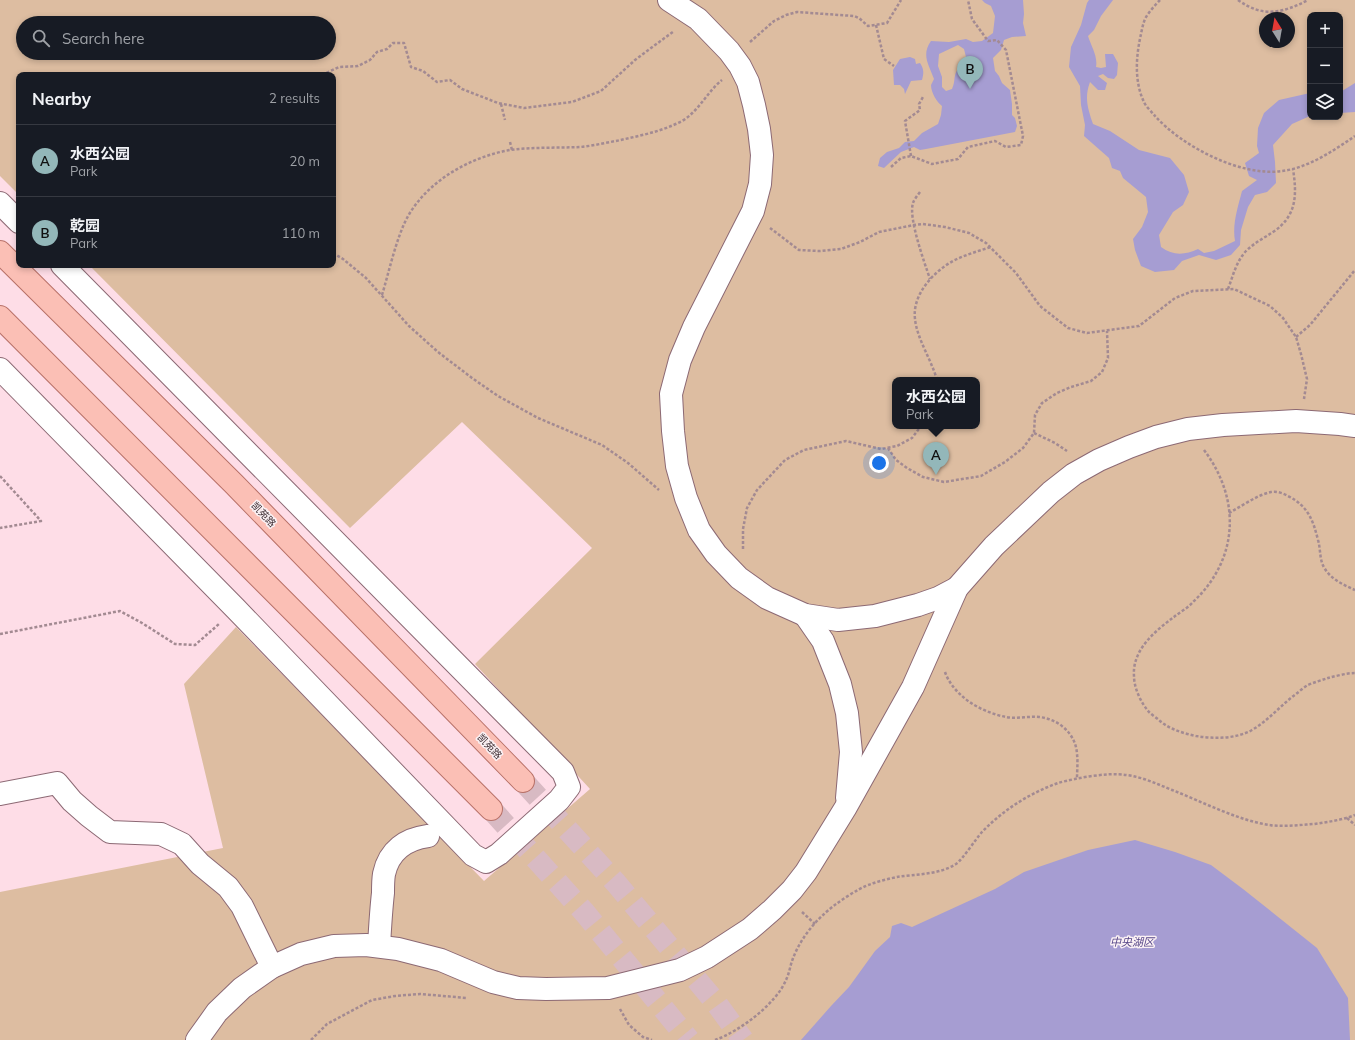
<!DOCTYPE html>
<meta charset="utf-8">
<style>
:root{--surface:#171b24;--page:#20242c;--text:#f1f3f6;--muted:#9ea1a6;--line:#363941;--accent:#93b7b9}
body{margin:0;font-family:Mulish,"Noto Sans SC",sans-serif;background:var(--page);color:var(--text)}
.controls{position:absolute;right:12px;top:12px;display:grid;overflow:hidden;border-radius:8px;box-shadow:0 2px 6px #0003}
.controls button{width:36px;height:36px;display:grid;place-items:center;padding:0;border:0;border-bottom:1px solid var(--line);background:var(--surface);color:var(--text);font:20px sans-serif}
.compass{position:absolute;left:1259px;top:12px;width:36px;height:36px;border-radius:50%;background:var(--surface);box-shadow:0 2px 6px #0003;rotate:349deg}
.you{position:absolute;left:879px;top:463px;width:14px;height:14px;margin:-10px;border:3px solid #fff;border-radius:50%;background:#1a73e8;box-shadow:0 0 0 6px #1a73e833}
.badge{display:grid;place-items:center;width:26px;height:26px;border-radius:50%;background:var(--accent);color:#111;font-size:13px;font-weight:700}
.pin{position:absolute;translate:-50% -33px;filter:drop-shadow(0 1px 2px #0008)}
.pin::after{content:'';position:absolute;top:21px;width:14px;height:12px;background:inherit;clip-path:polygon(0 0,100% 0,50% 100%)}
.popup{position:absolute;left:892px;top:377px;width:88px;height:52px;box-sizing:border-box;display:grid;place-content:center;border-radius:8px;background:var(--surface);filter:drop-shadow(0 1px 3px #0005);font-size:13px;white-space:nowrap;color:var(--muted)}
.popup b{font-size:15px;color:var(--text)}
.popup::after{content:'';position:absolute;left:50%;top:100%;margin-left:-8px;border:8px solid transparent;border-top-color:var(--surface)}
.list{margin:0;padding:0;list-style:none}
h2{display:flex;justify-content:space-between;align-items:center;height:52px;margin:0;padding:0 16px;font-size:17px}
h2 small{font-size:13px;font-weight:400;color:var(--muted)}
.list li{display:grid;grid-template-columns:26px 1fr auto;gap:12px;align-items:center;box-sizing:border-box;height:72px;padding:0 16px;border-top:1px solid var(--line)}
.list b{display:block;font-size:15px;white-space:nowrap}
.list p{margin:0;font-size:13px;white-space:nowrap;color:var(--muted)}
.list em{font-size:13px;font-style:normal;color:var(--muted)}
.icon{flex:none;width:22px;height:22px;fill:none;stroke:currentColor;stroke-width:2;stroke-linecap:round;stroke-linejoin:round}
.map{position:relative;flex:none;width:1355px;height:1040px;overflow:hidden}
.search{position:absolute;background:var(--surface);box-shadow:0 2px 6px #0003;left:16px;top:16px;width:320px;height:44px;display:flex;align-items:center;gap:10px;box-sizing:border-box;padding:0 14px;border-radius:22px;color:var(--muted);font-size:15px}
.panel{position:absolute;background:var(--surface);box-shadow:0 2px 6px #0003;left:16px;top:72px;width:320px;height:196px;border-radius:8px}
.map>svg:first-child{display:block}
</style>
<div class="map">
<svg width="1355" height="1040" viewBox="0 0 1355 1040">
<rect width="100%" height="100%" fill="#fedde7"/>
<path fill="#ddbda1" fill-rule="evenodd" d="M0,0H1355V1040H0V892L223,848L184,684L236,627L484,881L590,789L475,664L592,548L462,422L350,528L89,265H333V75H19V195L0,176ZM1310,15H1340V117H1310ZM1265,18H1289V42H1265ZM23,23H329V53H23ZM895,380H977V426H895Z"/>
<g fill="#a69dd2" fill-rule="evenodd">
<path d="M982,0H1023L1024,14L1023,23L1026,36L1012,37L1004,40L1001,50L993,58L995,71L999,76L1002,83L1010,90L1012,104V115L1015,118L1017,126L1015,132L926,149L920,150L914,147L901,152L884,168L878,166L880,158L887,152L899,148L905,142L914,141L922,133L938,124L941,115L942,106C937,102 931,93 931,85C932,83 933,81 934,79C929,65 921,55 931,41L949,42L966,39L973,42L982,41L993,33L995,16L991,6L985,3ZM958,45L964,49L966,57L964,64C951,73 957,78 952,89L946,91L942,87V77L938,66L939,54Z"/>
<path d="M1089,0H1113L1101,16L1094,30L1088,36C1091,46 1098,56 1096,67L1101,68L1106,67L1105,54H1113L1118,63L1117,75L1114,79L1108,78L1103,74L1098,76L1107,83L1105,90H1098L1090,82C1084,98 1088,109 1093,124L1110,131L1139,150L1170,158L1184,175L1189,192L1183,205L1173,212L1159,235L1161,247C1173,256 1185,255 1198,249L1204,253L1214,251L1235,241C1232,224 1238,207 1242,191L1257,180L1249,176L1245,163L1259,153L1257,146L1258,128L1264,113L1279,100L1310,93V116L1292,124L1273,145L1275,162L1276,183L1267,192L1255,195L1248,207L1241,230L1240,245L1231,255L1216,260L1199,255L1182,261L1174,270L1155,272L1141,266L1135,250L1133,239L1142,227L1148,212L1146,197L1123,178L1120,171L1112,168L1109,158L1084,136L1085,125L1081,105L1080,86L1069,67L1071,47L1081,25L1087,3Z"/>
<path d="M910,57L915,59L916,64L920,63C924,69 924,73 922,80L911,81L905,94L904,89L900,85H894L893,70L900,59Z"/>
<path d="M1355,83V112L1340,113V91H1342Z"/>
<path d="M1135,840L1175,852L1211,865L1243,889L1317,948L1348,998L1350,1040H801L831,1006L849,987L875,951L890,937L892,926L901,923L912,927L995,889L1024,872L1088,850Z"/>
</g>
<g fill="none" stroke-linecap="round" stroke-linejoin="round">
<g stroke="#d8bac3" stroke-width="22" stroke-dasharray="22 11" stroke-linecap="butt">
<path d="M523,781L616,883L717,1004L743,1040"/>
<path d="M491,809L585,913L689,1040"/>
</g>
<g stroke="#8c6974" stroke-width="24">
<g id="minor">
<path d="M669,0L698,19L729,51L740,66L748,82L754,105L759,129L762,155L760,184L753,211L694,327L680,360L671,394L673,431L677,466L686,498L699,530L716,554L739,578L767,598L805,615L838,620L875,616L918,605L938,598L957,588"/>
<path d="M0,203L19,222"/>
<path d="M0,369L236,609L473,855L486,862L499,854L559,800L569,787L563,772L62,265"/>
<path d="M805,615L823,641L840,684L847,713L851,752L847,798"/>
<path d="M0,794L57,783L72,801L89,816L110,832L161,834L182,844L200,864L228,887L242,906L272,967"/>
<path d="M379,946C380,928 381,910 383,893C383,887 383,880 384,874C389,850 406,839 428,836"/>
<path d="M197,1040L217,1012L242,988L272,967L301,954L334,946L366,945L398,949L441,960L493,982L518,988L546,989L608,988L680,970L707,957L750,929L772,910L792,890L806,872L846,807L913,687L957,588L994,546L1051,492L1074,474L1099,460L1129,447L1156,437L1188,429L1223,425L1296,421L1340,424L1355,426"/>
</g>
</g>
<g stroke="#b87168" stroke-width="24">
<g id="major">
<path d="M0,252L234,484L523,781"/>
<path d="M0,317L491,809"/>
</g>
</g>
<g stroke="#a38a92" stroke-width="2.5" stroke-dasharray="3 2" stroke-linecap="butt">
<path d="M1160,0C1155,5 1148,13 1145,19C1143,24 1142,29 1141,34C1136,56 1134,81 1144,102C1146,107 1152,112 1155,116C1182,146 1240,177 1282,171C1308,168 1333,151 1355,136"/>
<path d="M1238,0C1263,18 1283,13 1308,0"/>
<path d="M876,25L884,59L894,66"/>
<path d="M750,42L774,21L786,15L797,12L854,16L859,18L868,26L887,23L901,0"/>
<path d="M322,75L339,67L358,66L370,60L377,52L387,49L393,43H404L411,67L423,71L437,82L450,80L462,89L498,103L524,108L572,102L601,91L635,60L674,31"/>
<path d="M501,104L505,120"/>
<path d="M510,142L512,150"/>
<path d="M911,156L905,121L920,110L919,104L923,97"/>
<path d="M891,167L901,158L911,156L932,164L958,159L968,147L995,141L1006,147L1021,145L1023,136L1006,50L997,40L988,41L972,19L968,0"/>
<path d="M920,192C917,196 914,200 913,203C908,218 925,264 930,279"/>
<path d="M770,228L799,250L820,251L841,249L860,242L879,232L914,225L923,224L945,227L969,233L986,243L1016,273L1040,306L1068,328L1087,333L1139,326L1175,298L1193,291L1234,289L1270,306L1283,318L1296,337L1301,354L1307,379L1304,399"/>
<path d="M333,253L343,259L366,278L409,326L438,352L472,378L498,396L538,418L602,445L628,463L659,490"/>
<path d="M1228,289C1233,276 1236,262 1246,251C1254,243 1264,238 1273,232C1297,216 1297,195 1293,169"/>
<path d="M382,295C389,272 396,239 407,218C427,181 470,157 510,150C533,147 557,148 580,147C592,146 604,143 616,141C638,136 661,132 682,121C699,111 707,92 722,80"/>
<path d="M1296,337L1310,325L1355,270"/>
<path d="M937,380C932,361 917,339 915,319C912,295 933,272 953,261C965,255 978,251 991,247"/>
<path d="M1034,433L1055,443L1067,451"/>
<path d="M888,448L896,460L907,468L923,477L944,482L981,476L1005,462L1023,448L1034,433L1035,415L1042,403L1057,393L1071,387L1091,381L1102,372L1108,358L1107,331"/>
<path d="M1204,450C1241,499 1239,559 1193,602C1188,608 1180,612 1174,617C1155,631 1132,650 1134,676C1134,688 1141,703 1149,712C1152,715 1157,718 1160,721C1171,730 1183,733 1196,736C1214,739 1236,739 1252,730C1269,720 1281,705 1296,694C1300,691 1304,687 1308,685C1315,682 1322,680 1328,678C1336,676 1347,673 1355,673"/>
<path d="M0,476L41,521L0,528"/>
<path d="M1229,513C1242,506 1257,495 1271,492C1277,491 1283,493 1288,496C1308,506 1313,520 1318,540C1321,550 1319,560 1325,569C1332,580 1344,585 1355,590"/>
<path d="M743,549V529L747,508L757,490L785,460L804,450L846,441L881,449L897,446L912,438L921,426"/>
<path d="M0,634L120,611L142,623L175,644L195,645L219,624"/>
<path d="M945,672C948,681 955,690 962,696C974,707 991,714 1006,717C1017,719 1028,716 1039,717C1059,719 1076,734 1077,754C1078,762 1077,771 1077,779"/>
<path d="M1347,818L1355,825"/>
<path d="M802,912L815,924"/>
<path d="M620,1009L629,1025L643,1037L652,1040"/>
<path d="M311,1040L327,1024L372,1000L395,996L420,994L467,998"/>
<path d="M715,1040C740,1031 776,1004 786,980C789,974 790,967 792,961C798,944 809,928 823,915C833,905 858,888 871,884C879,881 888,879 897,877C915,874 939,875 956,864C963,859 975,840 982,832C1003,810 1030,793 1058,783C1076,778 1108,772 1126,775C1143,777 1157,784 1172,790C1203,802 1237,820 1269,825C1284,827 1299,825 1314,824C1328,822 1342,820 1355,815"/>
</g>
<use href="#minor" stroke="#fff" stroke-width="22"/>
<use href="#major" stroke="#fbbfb5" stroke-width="22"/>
</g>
<g text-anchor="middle" stroke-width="3" stroke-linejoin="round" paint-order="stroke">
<g font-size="10" fill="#3f2f34" stroke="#fbf2f5">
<text transform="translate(264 514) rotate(46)" y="4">凯苑路</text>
<text transform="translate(490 746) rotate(46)" y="4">凯苑路</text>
</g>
<g font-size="11" font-style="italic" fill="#574789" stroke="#fbf2f5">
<text x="1132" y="946">中央湖区</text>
</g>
</g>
</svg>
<div class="controls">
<button>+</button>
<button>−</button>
<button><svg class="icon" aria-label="layers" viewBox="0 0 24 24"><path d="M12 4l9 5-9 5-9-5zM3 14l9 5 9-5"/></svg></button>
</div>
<svg class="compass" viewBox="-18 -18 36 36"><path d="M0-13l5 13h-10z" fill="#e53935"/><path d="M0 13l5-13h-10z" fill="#9ea1a6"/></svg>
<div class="you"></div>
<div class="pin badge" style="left:936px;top:475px">A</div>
<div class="popup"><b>水西公园</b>Park</div>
<div class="pin badge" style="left:970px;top:89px">B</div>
<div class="search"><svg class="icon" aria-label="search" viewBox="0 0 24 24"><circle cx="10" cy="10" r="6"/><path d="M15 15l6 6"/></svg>Search here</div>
<section class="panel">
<h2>Nearby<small>2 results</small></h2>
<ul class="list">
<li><span class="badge">A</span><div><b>水西公园</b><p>Park</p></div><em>20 m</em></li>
<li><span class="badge">B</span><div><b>乾园</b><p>Park</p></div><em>110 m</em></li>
</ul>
</section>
</div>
